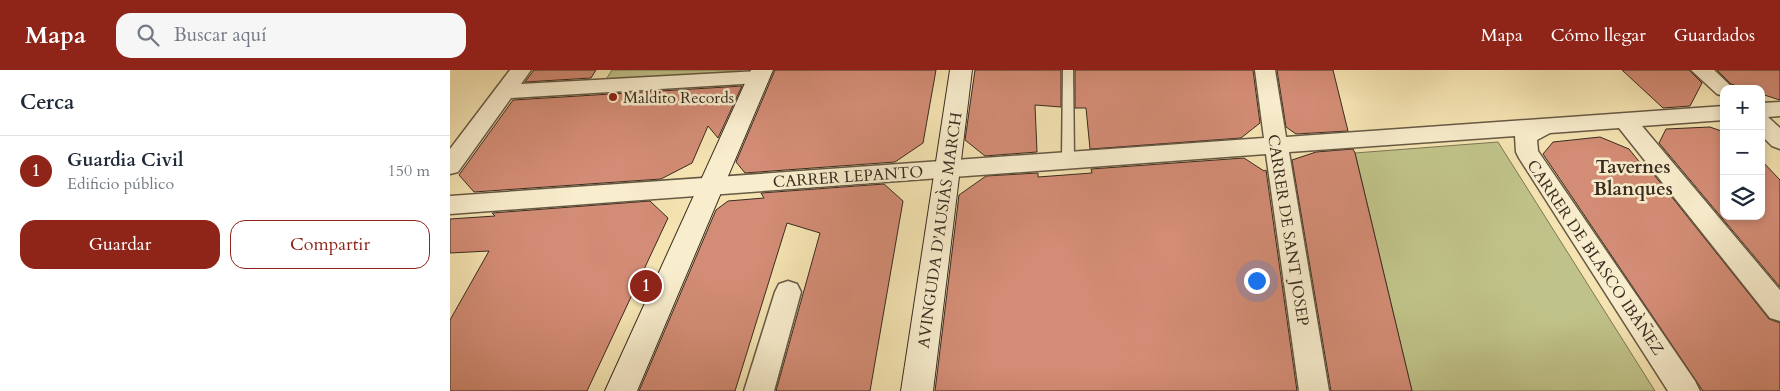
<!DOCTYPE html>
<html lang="es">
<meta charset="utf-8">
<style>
:root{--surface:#fff;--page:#f6f6f7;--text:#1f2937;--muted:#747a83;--line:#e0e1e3;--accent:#8f2418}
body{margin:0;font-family:Cardo,serif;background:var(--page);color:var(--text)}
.controls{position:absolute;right:15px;top:15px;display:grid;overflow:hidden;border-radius:10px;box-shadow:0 2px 8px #0003}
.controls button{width:45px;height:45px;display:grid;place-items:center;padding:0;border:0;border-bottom:1px solid var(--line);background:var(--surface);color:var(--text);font:25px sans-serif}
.you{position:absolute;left:806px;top:210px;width:18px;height:18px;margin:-12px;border:4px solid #fff;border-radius:50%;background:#1a73e8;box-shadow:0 0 0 8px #1a73e833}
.badge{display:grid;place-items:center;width:32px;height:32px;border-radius:50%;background:var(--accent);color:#fff;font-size:16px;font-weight:700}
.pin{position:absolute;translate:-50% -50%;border:2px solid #fff;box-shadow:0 1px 5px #0006}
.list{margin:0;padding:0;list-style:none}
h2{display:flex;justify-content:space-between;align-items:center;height:65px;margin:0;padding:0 20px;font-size:21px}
h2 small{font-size:16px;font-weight:400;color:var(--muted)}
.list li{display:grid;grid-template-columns:32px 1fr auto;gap:15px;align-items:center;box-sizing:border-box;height:70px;padding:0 20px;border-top:1px solid var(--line)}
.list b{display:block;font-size:19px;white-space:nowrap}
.list p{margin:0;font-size:16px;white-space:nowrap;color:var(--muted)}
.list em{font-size:16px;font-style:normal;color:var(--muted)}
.actions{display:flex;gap:10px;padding:15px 20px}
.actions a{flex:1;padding:11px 0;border:1px solid var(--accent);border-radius:15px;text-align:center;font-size:18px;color:var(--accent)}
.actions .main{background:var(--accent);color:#fff}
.icon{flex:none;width:28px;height:28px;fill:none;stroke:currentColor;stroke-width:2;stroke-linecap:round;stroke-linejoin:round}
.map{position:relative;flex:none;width:1330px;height:321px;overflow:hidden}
header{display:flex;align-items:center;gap:30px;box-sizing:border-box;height:70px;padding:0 25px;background:var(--accent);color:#fff}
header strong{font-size:24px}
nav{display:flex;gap:28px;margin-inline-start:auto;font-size:18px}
.search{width:350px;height:45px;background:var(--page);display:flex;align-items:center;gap:12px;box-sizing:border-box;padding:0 18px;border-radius:15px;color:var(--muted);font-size:19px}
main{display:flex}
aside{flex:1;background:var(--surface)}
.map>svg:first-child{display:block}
</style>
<header>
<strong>Mapa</strong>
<div class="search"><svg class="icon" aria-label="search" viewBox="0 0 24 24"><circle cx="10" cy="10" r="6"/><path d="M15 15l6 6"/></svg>Buscar aquí</div>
<nav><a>Mapa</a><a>Cómo llegar</a><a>Guardados</a></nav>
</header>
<main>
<aside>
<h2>Cerca<small></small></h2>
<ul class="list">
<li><span class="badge">1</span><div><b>Guardia Civil</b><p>Edificio público</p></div><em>150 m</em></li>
</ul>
<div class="actions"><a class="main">Guardar</a><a>Compartir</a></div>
</aside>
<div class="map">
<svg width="1330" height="321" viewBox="0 0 1330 321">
<rect width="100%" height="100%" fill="#f5e4b2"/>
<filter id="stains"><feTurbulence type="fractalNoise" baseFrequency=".004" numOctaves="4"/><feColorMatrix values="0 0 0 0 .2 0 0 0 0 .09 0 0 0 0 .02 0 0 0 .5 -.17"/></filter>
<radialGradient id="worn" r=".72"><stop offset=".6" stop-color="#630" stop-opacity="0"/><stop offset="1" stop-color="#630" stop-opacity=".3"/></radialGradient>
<g fill="#c0c389" stroke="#7c7754">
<path d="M162,0H291L290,3L155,11Z"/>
<path d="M1048,72L1205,321H962L905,83Z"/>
</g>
<g fill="#d38c75" stroke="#382b20">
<path d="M84,0H146L141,8L75,12Z"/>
<path d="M325,0H486L473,73L445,92L295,103L286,92Z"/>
<path d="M525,0H611V37L585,35L587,82L535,86L515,70Z"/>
<path d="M625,0H803L810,53L791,68L640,79L636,38H625Z"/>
<path d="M827,0H883L898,61L846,64L836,57Z"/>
<path d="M1172,0H1239L1252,13L1240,36L1213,38Z"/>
<path d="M1267,0H1330V30L1311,24V19H1296L1281,14Z"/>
<path d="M292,16L268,68L258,56L242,93L211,109L24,122L9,105L63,30Z"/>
<path d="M1260,57L1274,62V146H1311V90L1330,110V217L1209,73L1216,59Z"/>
<path d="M1150,67L1179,79L1195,99L1197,96L1319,249L1330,253V321H1253L1093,84L1103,72Z"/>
<path d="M903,79L905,83L962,321H881L842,90L866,82Z"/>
<path d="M794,88L814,101L816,100L847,321H485L509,125L536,106L588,103V107L642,103L641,99Z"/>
<path d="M434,114L453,131L420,321H326L370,163L337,153L285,321H189L266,140L278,131L314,128L311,123Z"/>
<path d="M200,131L218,148L137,321H0V250L39,181L0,183V149L45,146L42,143Z"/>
</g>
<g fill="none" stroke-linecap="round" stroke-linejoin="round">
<g stroke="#675944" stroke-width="3">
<path id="lane" d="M613,0H623L624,90L618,94L612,90Z"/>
</g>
<g stroke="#675944" stroke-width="3">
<g id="street">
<path d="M60,0H81L71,14L309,1L316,2L319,7L316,12L309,13L61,28L8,102L0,104V79Z"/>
<path d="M805,0H825L836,67L1274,36V50L1192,56L1330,220V251L1320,248L1169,58L1100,63L1087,70L1088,81L1245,311L1250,321H1218L1069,88L1066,82L1065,66L839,82L879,321H849L816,84L0,144V126L814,68Z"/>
<path d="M1241,0H1264L1284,19H1274V26L1267,24Z"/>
<path d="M1330,32V46L1318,47L1330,58V79L1322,76L1311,65V33Z"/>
<path d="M338,211L347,214L351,222L324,321H294L325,222L329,214Z"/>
</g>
</g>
<g stroke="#382b20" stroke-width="2">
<g id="secondary">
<path d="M301,0H323L187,321H155Z"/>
<path d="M500,0H522L483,321H451Z"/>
</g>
</g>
<use href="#lane" fill="#f8edcd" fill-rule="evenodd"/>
<use href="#street" fill="#f8edcd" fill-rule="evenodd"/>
<use href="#secondary" fill="#f8edcd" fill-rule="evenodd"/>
</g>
<circle fill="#8f2418" stroke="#f8edcd" stroke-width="2" cx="163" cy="27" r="5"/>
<g text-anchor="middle" stroke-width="5" stroke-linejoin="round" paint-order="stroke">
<g font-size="16" fill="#382b20" stroke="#f8edcd" text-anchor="start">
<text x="173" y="33">Maldito Records</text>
</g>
<g font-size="16" fill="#382b20" stroke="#f8edcd">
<text transform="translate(398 106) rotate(-4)" y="6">CARRER LEPANTO</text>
<text transform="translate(489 160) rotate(-82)" y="6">AVINGUDA D'AUSIÀS MARCH</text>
<text transform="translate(839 160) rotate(81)" y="6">CARRER DE SANT JOSEP</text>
<text transform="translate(1146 187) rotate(56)" y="6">CARRER DE BLASCO IBÀÑEZ</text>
</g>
<g font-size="19" font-weight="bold" fill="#382b20" stroke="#f8edcd">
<text x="1183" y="103">Tavernes<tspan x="1183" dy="22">Blanques</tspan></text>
</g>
</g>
<rect width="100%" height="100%" filter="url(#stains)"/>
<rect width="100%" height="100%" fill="url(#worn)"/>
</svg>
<div class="controls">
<button>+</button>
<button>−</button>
<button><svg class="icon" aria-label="layers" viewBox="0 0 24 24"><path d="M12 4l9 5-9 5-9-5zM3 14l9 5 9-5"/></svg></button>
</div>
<div class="you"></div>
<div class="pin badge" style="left:196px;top:216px">1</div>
</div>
</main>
